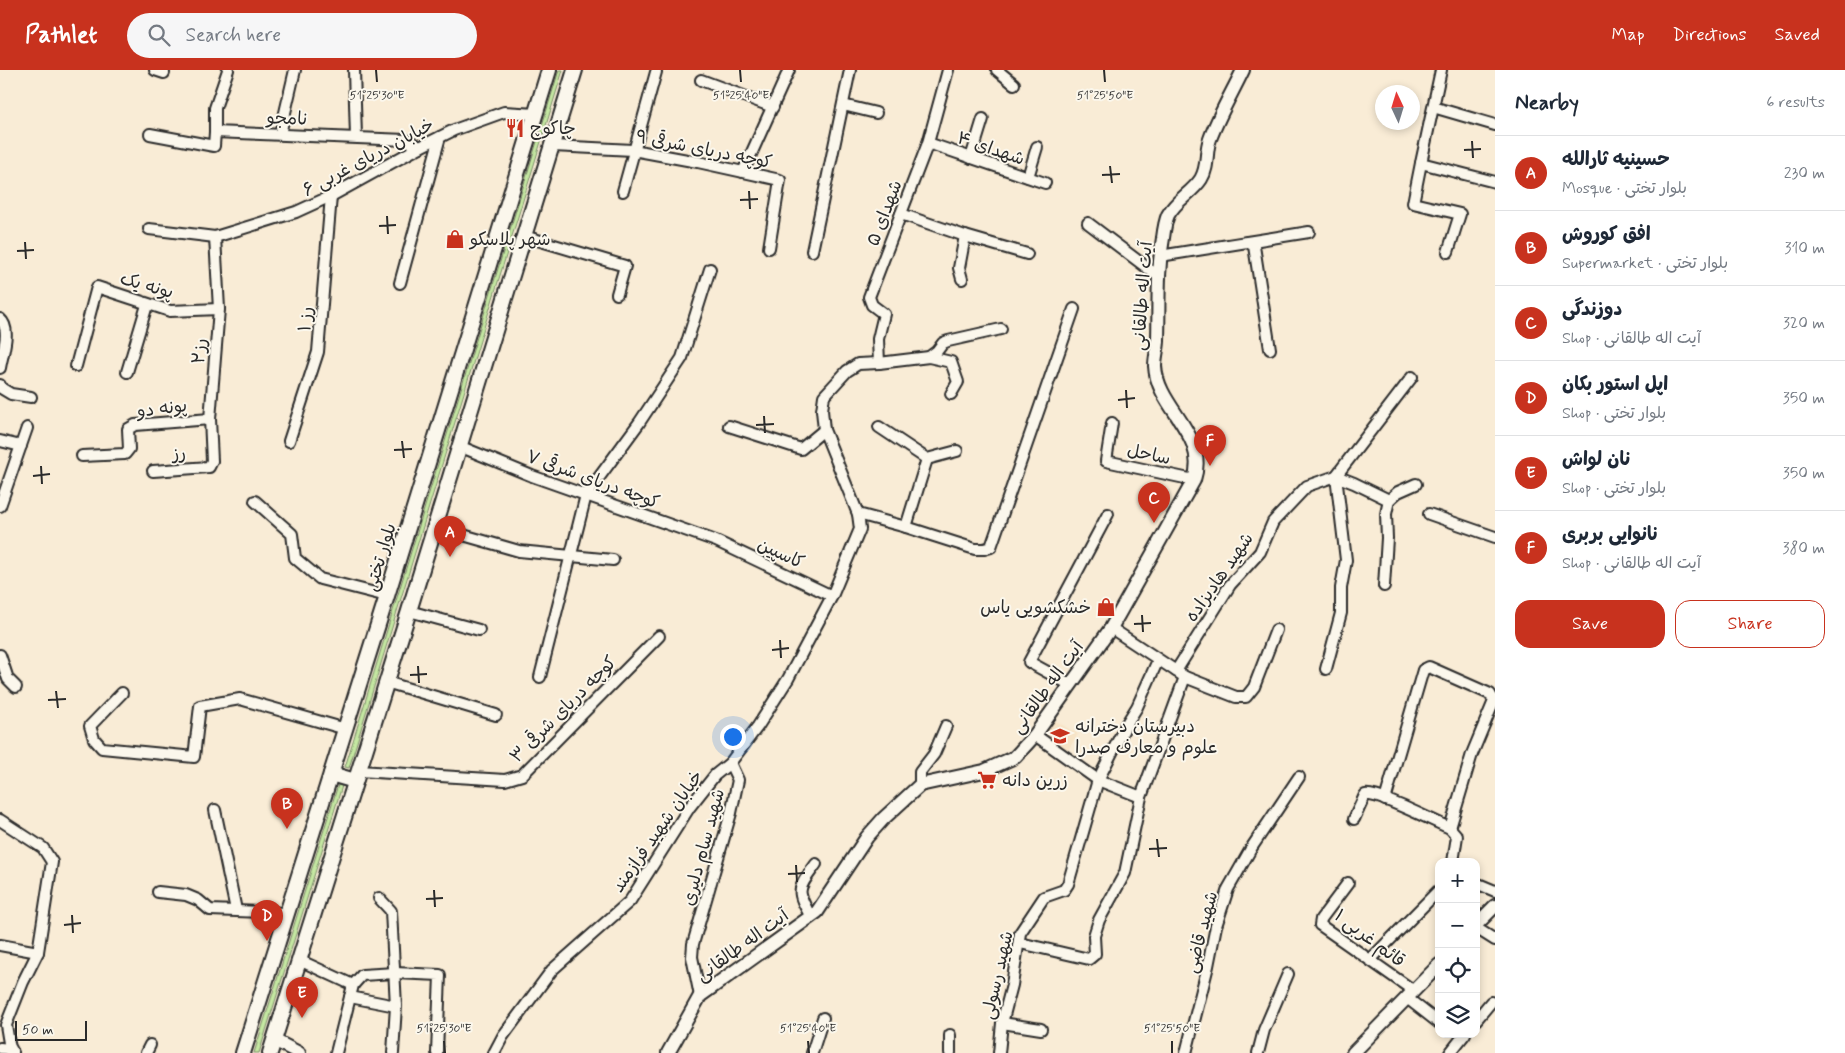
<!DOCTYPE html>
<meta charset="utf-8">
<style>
:root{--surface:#fff;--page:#f6f6f7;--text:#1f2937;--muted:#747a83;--line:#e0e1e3;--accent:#c8321e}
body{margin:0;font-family:Mynerve,"Playpen Sans Arabic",sans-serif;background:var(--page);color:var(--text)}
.controls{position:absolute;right:15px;bottom:15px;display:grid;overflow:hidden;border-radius:10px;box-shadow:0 2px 8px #0003}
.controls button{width:45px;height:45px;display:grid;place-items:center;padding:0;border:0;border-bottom:1px solid var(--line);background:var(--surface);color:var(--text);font:25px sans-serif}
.compass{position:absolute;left:1375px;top:15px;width:45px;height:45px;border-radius:50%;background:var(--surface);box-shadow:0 2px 8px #0003;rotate:356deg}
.scale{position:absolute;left:15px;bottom:12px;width:72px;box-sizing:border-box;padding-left:5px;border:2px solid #2b2b2b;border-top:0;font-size:14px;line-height:18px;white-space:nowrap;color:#2b2b2b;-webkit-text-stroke:4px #fbf7ec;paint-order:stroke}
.you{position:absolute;left:732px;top:666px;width:18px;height:18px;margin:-12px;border:4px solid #fff;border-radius:50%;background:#1a73e8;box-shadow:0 0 0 8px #1a73e833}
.badge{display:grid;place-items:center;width:32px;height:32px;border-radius:50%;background:var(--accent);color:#fff;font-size:16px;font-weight:700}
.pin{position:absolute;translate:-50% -41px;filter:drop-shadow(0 1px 2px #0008)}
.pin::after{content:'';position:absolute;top:26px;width:18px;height:15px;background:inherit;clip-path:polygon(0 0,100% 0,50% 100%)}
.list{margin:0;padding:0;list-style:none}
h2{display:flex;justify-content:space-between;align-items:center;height:65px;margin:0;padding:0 20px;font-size:21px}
h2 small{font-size:16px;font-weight:400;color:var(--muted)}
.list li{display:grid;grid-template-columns:32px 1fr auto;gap:15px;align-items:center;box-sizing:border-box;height:75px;padding:0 20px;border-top:1px solid var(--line)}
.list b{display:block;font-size:19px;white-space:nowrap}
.list p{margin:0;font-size:16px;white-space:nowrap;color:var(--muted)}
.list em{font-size:16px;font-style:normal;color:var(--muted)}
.actions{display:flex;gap:10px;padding:15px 20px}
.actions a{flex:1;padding:11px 0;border:1px solid var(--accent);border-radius:15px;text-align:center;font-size:18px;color:var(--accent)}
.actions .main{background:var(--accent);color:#fff}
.icon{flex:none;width:28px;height:28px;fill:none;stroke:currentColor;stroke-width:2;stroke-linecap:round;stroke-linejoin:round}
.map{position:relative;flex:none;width:1495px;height:983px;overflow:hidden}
header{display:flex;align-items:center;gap:30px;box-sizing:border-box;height:70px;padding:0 25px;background:var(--accent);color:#fff}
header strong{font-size:24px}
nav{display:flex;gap:28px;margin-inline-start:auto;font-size:18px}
.search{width:350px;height:45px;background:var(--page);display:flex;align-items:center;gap:12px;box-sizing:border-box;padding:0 18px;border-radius:28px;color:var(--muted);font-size:19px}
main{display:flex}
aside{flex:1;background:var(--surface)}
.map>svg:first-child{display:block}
</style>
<header>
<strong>Pathlet</strong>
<div class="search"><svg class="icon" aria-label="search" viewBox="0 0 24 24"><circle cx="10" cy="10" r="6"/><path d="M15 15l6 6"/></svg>Search here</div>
<nav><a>Map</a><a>Directions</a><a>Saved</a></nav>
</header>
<main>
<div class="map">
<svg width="1495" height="983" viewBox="0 0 1495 983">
<rect width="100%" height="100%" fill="#f9ecd6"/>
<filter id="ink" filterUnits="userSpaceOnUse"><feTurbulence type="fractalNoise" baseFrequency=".02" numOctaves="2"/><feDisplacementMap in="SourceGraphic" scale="10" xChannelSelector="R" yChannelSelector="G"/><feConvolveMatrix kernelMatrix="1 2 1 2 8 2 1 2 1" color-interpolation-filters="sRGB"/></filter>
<g filter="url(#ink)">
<path fill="#f7e4c7" d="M1054,650L1078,664L1067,682L1043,667Z"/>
<g fill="#c5e8a2" stroke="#788a66">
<path d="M559,0H563L349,698L345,697Z"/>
<path d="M338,715L342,716L259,983H254Z"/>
</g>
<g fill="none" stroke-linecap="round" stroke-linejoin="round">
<g stroke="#2b2b2b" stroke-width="14">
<g id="minor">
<path d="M155,0L164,3"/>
<path d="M228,0L215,38V62L406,70L420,77"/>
<path d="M354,0L356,67"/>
<path d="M997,0L1014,14"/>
<path d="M1441,0L1421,93L1495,112"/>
<path d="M701,10L773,37"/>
<path d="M843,35L876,43"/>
<path d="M1433,37L1495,55"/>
<path d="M150,64L214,76L215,62"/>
<path d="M280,64L295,0"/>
<path d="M928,73L1045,113"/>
<path d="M553,76L633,80L698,92L780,110L769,178"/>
<path d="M971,88L983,49"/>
<path d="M1421,93L1413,133L1460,144L1448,182"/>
<path d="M743,102L789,0"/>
<path d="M1028,107L1037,77"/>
<path d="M623,121L656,2"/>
<path d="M901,144L965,166L1027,184"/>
<path d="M1088,153L1158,206"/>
<path d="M149,159L215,167L296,142L331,126L420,77L454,60L504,42L536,44"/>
<path d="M524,166L625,196L617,224"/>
<path d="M1247,172L1309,162"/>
<path d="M812,181L850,0"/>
<path d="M1160,186L1247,172L1254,176L1270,279"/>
<path d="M962,209L959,198L965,166"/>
<path d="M400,213L440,67"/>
<path d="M0,249C12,259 2,284 0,298"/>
<path d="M929,287L951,292L958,312L951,324"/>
<path d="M879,293L878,269L884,244L872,235L869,227L928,73L948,0"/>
<path d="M76,296L97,217L170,241L219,239"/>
<path d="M127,302L147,235"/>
<path d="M0,315L1,318L11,324L31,327"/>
<path d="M1112,353L1106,391L1194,410"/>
<path d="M729,356L801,379L824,360"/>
<path d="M879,357L927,389L957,381"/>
<path d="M0,371L21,376"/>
<path d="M289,371L318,282L331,126"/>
<path d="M459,376L532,406L716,471L832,526"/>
<path d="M82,386L125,384L129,379L128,359L135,355L210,349"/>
<path d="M153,401L209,397L212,391L210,349L219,239L215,167"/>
<path d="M255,431L292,464L295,488L320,509L387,526"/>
<path d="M0,436L27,358"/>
<path d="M858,444L906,457L975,479H984L991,477L1074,239"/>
<path d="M1429,444L1495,467"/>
<path d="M435,457L519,481L613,490"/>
<path d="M906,457L927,389"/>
<path d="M1384,516L1387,468L1386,444L1389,430L1398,422L1416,414"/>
<path d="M409,541L479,560"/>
<path d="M1111,558L1185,607L1236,627H1246L1254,617L1276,560"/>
<path d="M0,585L8,609L16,617"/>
<path d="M1326,599L1341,543V518L1346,490L1336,406L1354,413L1389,430"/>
<path d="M1176,601L1230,515L1260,482L1273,452L1307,416L1336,406L1412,307"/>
<path d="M540,607L586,425L639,353L682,288L710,199"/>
<path d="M386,612L496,645"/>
<path d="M1071,615L1029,592L1108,444"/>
<path d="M122,623L90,656L94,669L102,678L194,687L200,636L240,629L346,659"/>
<path d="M1035,665L1098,710L1141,727"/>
<path d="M359,701L505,710L522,705L659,566"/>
<path d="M920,715V702L934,684L946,656"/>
<path d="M1385,730L1423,600L1429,597L1490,624L1494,631L1472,684L1450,758"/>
<path d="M215,740L236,840"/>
<path d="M1354,749L1365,725C1377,722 1435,752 1450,758L1457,766L1453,792"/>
<path d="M0,750L43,778L52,792L38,882L23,912L6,955L10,979L0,978"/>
<path d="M1348,813L1321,849L1320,855L1414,921"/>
<path d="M1476,813L1495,821"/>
<path d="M158,822L186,825L198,830L210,840L286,843"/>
<path d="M379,828L391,841L396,936L393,983"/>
<path d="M811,847C795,819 798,819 816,794"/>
<path d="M1476,858L1495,870"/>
<path d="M1020,873L1089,889L1095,884L1094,866L1099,850L1125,803L1141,727L1185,607"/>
<path d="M0,875L38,882"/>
<path d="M299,890L353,915"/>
<path d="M1370,890L1439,820"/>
<path d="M700,926L692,887L693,874L731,743L738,710L730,693L758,656L788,609L832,526L860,459L858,444L824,360L822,340L824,326L847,301L858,294L879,293L929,287L937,281L943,273L948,271L1001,259"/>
<path d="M350,927L396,936"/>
<path d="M1407,928L1439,953"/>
<path d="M1476,950L1491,932"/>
<path d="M1002,953L1041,959"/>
<path d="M146,983L150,975"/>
<path d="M336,983L353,915L362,905L395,903L440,905L437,983"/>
<path d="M494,983L503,966L552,900L630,831L689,738L715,705L730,693"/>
<path d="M812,983L823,948"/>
<path d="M950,983V965"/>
<path d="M999,983L1002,953L1012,915L1020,863L1044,827L1064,820L1068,814L1098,710L1127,653L1137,637L1158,590"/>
<path d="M1186,983L1208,896L1216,856L1228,819L1252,777L1299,707"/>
<path d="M1258,983L1264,960L1288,904"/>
<path d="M1450,983L1465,964"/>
</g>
</g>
<g stroke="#2b2b2b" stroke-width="16">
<g id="tertiary">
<path d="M1476,855L1495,836"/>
<path d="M274,970L299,983"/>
<path d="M10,979L12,983"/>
<path d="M668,983L700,926L817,842L867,767L883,749L920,715L984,701L1015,687L1035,665L1111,558L1194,410C1209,364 1157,338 1155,296C1155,287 1158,278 1158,270C1159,235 1157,202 1163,168C1164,160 1165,152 1168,145C1176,130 1192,123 1201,109C1209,96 1205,82 1210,69C1219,45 1232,23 1243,0"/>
<path d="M1353,983L1439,895"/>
</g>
</g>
<g stroke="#2b2b2b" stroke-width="18">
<g id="secondary">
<path d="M331,704L355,711"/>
<path d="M243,983L387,526L549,0"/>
<path d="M270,983L409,541L575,0"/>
</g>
</g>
<use href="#minor" stroke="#fbf7ec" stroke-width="10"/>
<use href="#tertiary" stroke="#fbf7ec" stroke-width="12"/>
<use href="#secondary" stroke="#fbf7ec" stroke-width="14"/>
</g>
</g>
<path fill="none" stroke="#2b2b2b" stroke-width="2" d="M376,0L377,12M740,0L741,12M1104,0L1105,12M1472,71L1473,88M1464,80L1481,79M1110,96L1112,113M1102,105L1120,104M749,121L750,139M740,130L758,129M387,146L388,164M379,156L396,155M25,172L26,189M17,181L34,180M1126,320L1127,338M1118,330L1135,328M764,346L765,363M756,355L774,354M402,371L404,388M394,380L412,379M41,396L42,414M33,406L50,404M1142,545L1143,562M1134,554L1151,553M780,570L781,588M772,580L789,578M418,596L419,613M410,605L427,604M56,621L58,638M48,630L66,629M1157,769L1159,787M1149,779L1167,778M796,795L797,812M788,804L805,803M434,820L435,837M426,829L443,828M72,845L73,863M64,855L81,853M444,971L445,983M808,971L809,983M1172,971V983"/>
<defs>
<g id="restaurant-bare" transform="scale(1.5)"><path d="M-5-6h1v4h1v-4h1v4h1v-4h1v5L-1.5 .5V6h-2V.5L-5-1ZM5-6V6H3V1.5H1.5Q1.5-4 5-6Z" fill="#c8321e" stroke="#fbf7ec" stroke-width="2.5" paint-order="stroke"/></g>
<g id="shop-bare" transform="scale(1.5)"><path d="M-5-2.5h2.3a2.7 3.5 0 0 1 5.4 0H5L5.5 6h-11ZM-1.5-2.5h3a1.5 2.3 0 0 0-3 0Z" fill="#c8321e" stroke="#fbf7ec" stroke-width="2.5" paint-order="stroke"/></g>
<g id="school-bare" transform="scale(1.5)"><path d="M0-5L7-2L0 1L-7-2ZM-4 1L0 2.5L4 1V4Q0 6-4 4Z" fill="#c8321e" stroke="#fbf7ec" stroke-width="2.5" paint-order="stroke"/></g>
<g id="supermarket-bare" transform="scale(1.5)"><path d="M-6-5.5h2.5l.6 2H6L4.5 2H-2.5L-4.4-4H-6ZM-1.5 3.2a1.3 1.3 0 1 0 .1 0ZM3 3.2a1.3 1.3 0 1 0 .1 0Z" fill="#c8321e" stroke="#fbf7ec" stroke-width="2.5" paint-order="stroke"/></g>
</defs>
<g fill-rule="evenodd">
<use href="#restaurant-bare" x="515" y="58"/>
<use href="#shop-bare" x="455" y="169"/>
<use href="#shop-bare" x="1106" y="537"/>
<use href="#school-bare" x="1060" y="666"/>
<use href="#supermarket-bare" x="987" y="710"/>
</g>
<g text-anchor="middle" stroke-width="4" stroke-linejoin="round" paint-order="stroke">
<g font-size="18" fill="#2b2b2b" stroke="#fbf7ec">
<text transform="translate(287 48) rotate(2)" y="6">نامجو</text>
<text transform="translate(991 78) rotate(19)" y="6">شهدای ۴</text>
<text transform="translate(704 79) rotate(11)" y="6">کوچه دریای شرقی ۹</text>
<text transform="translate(368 87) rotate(-28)" y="6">خیابان دریای غربی ۶</text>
<text transform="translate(884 143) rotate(-69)" y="6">شهدای ۵</text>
<text transform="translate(147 215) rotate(16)" y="6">پونه یک</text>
<text transform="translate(1142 226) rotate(-86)" y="6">آیت اله طالقانی</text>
<text transform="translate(305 249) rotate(-85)" y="6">رز ۱</text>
<text transform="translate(199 281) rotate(-85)" y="6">رز۲</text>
<text transform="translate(162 338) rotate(-7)" y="6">پونه دو</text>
<text transform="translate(179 383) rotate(-5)" y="6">رز</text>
<text transform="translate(1149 384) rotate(12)" y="6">ساحل</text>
<text transform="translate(593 409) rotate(20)" y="6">کوچه دریای شرقی ۷</text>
<text transform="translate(781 483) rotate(25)" y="6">کاسپين</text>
<text transform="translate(380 487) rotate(-73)" y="6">بلوار تختی</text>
<text transform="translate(1219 507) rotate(-55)" y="6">شهید هادیزاده</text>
<text transform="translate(1047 617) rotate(-54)" y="6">آیت اله طالقانی</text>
<text transform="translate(563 639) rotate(-45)" y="6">کوچه دریای شرقی ۳</text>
<text transform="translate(657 761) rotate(-55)" y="6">خیابان شهید فرازمند</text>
<text transform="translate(703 777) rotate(-75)" y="6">شهید سام دلیری</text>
<text transform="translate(1201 862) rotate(-75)" y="6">شهید قاضی</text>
<text transform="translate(1370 868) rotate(37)" y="6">قائم غربی ۱</text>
<text transform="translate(742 875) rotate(-36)" y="6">آیت اله طالقانی</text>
<text transform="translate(997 905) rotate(-77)" y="6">شهید رسولی</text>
</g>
<g font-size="18" fill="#2b2b2b" stroke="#fbf7ec" text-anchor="start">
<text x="530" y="64">چاکوچ</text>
<text x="470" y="175">شهر پلاسکو</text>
<text x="1091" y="543" text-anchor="end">خشکشویی یاس</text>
<text x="1075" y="662">دبیرستان دخترانه<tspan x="1075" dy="21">علوم و معارف صدرا</tspan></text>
<text x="1002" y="716">زرین دانه</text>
</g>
</g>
<g font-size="12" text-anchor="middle" fill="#2b2b2b" stroke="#fbf7ec" stroke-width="4" stroke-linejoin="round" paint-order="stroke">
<text x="377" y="29">51°25'30"E</text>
<text x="741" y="29">51°25'40"E</text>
<text x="1105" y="29">51°25'50"E</text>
<text x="444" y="962">51°25'30"E</text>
<text x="808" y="962">51°25'40"E</text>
<text x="1172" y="962">51°25'50"E</text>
</g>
</svg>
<div class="controls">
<button>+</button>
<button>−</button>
<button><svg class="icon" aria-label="locate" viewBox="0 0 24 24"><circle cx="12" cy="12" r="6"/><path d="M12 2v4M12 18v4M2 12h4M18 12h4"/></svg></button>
<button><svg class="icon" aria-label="layers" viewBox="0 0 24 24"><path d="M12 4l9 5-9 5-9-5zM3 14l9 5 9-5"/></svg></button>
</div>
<svg class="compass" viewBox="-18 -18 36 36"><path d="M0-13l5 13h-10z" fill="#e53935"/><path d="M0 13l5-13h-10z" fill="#747a83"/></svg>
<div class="scale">50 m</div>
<div class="you"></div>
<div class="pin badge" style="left:450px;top:487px">A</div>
<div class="pin badge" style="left:287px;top:759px">B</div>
<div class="pin badge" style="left:1154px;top:453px">C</div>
<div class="pin badge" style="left:267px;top:871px">D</div>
<div class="pin badge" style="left:302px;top:948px">E</div>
<div class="pin badge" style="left:1210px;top:396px">F</div>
</div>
<aside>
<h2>Nearby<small>6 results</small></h2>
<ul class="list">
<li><span class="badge">A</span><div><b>حسینیه ثارالله</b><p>Mosque · بلوار تختی</p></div><em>230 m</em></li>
<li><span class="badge">B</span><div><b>افق کوروش</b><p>Supermarket · بلوار تختی</p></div><em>310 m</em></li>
<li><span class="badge">C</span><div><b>دوزندگی</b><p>Shop · آیت اله طالقانی</p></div><em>320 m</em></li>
<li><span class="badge">D</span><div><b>اپل استور بکان</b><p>Shop · بلوار تختی</p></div><em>350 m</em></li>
<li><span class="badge">E</span><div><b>نان لواش</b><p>Shop · بلوار تختی</p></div><em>350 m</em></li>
<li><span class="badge">F</span><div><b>نانوایی بربری</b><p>Shop · آیت اله طالقانی</p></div><em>380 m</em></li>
</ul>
<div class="actions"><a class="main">Save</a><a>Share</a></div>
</aside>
</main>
